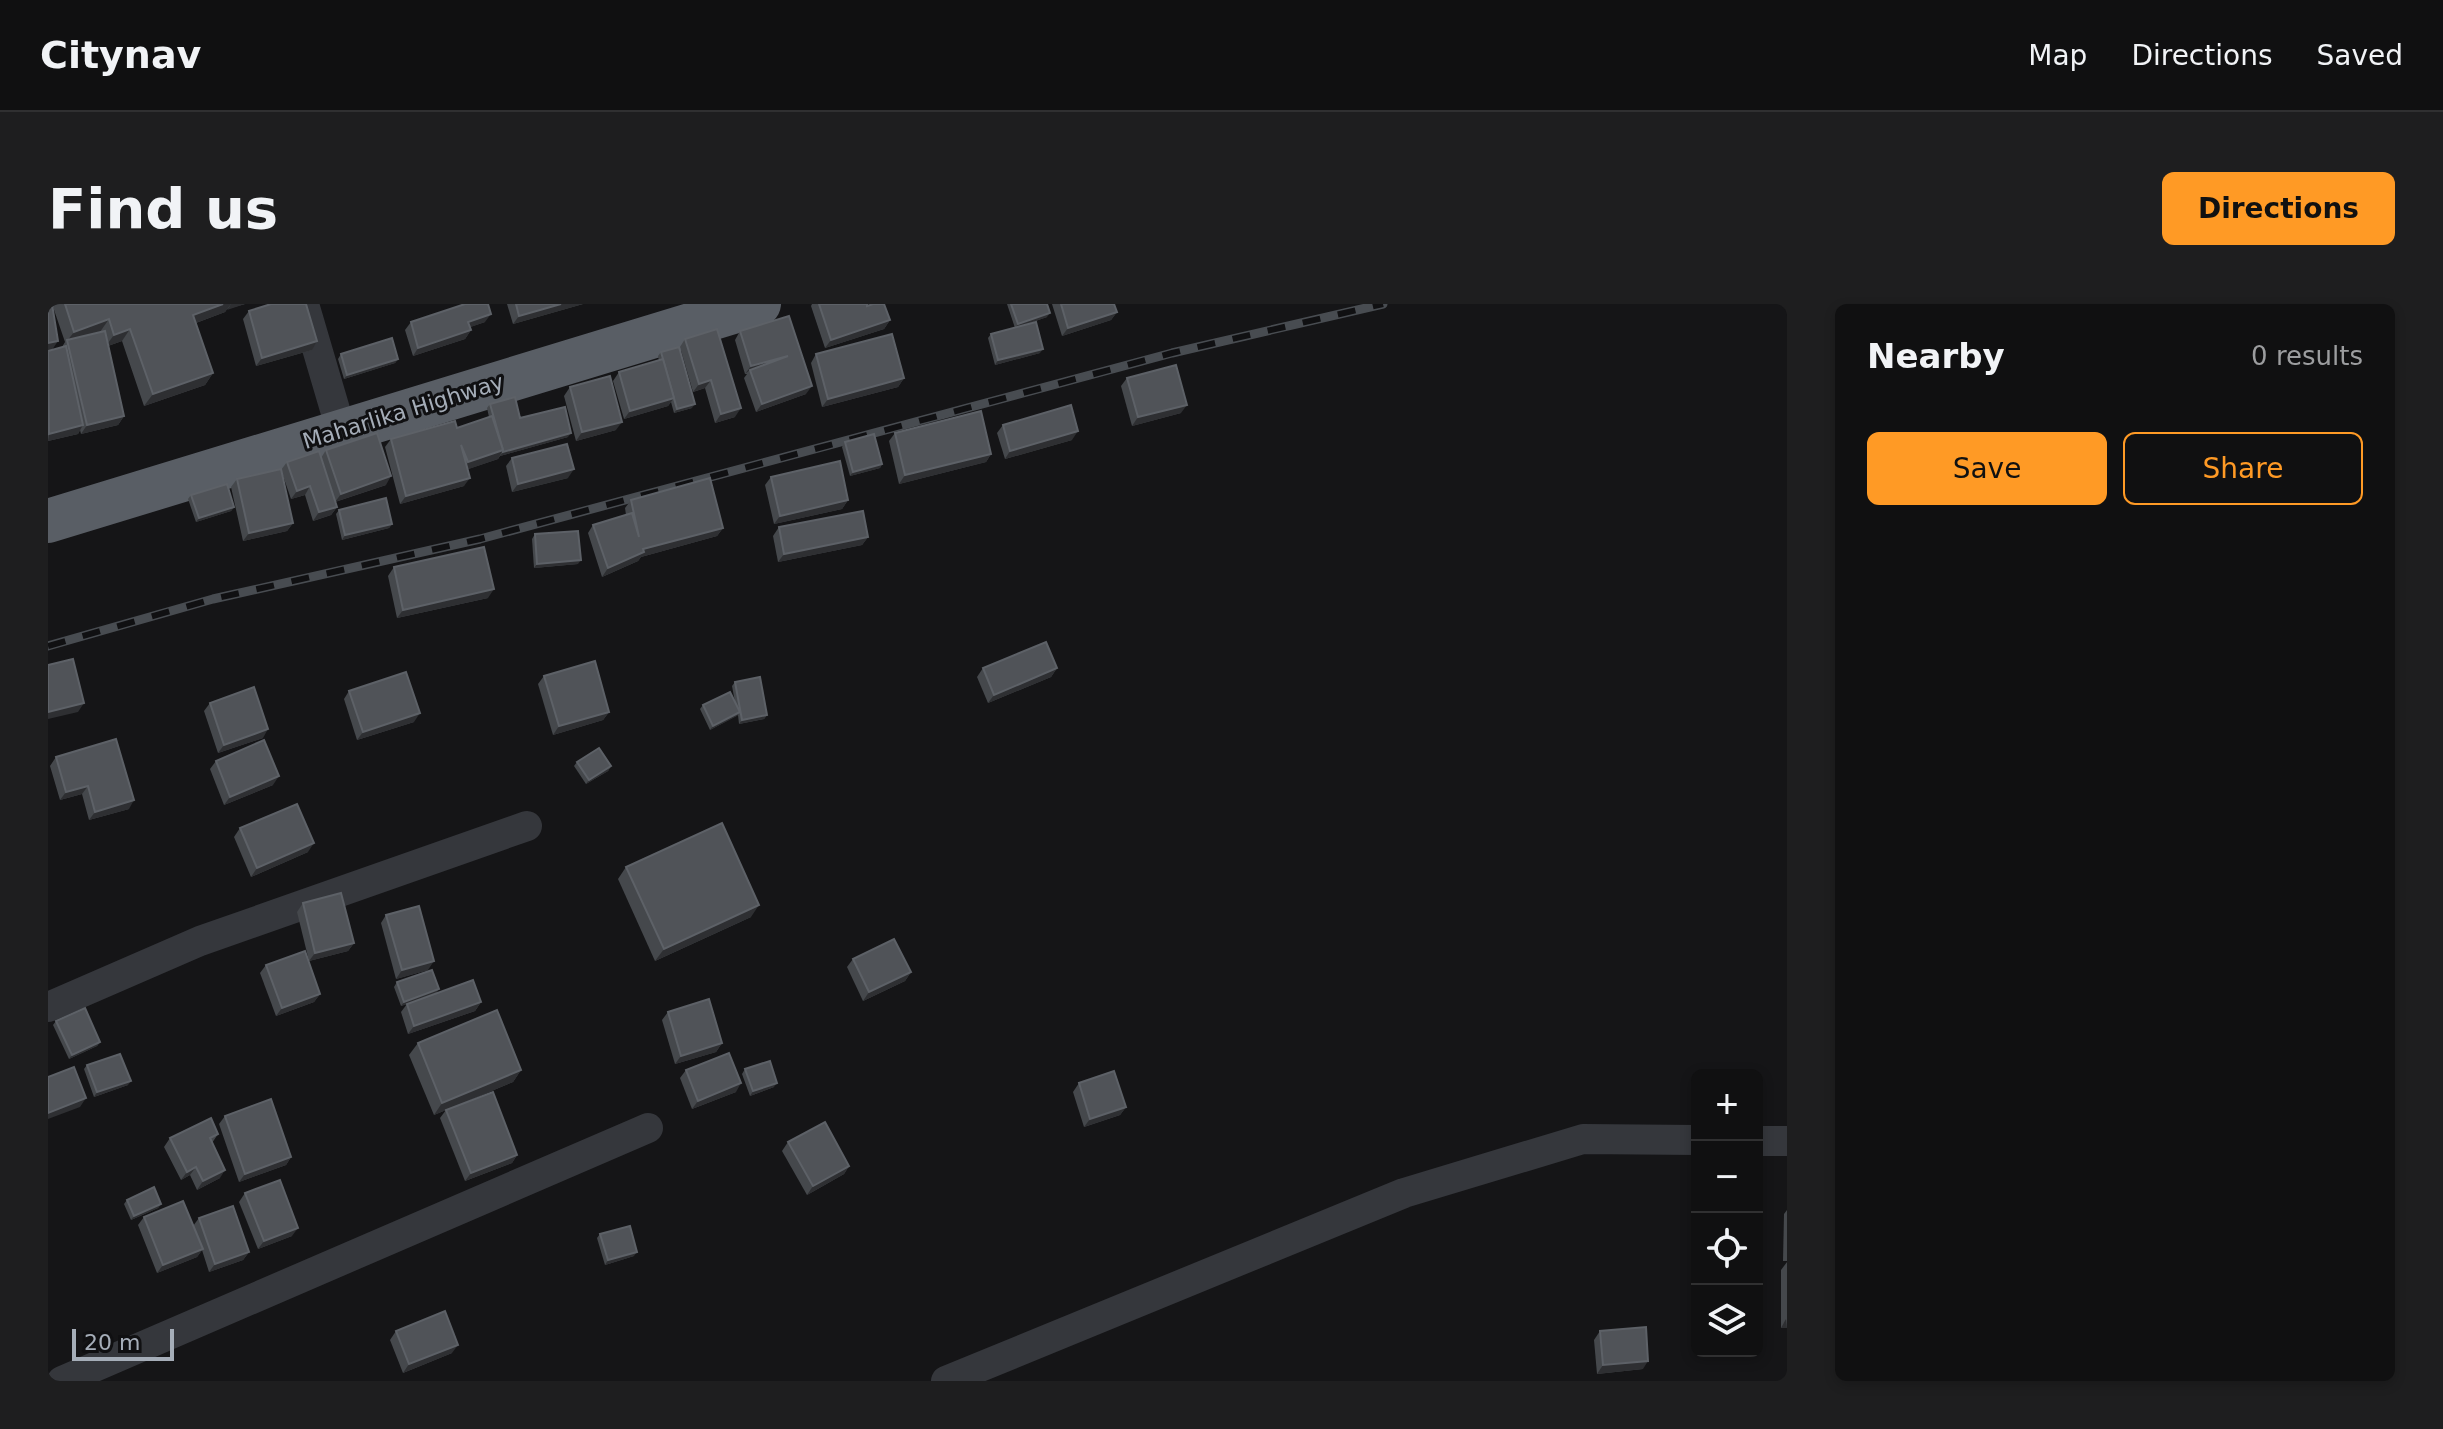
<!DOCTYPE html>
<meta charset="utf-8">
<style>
:root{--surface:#101011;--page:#1e1e1f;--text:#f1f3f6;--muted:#9c9d9f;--line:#303031;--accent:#ff9a25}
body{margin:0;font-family:"DejaVu Sans",sans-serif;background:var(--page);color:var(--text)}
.controls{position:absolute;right:24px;bottom:24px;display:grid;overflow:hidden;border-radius:12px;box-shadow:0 4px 12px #0003}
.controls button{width:72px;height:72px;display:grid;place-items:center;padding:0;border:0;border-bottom:2px solid var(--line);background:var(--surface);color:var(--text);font:40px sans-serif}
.scale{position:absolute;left:24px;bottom:20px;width:102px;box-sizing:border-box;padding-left:8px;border:4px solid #a5adb8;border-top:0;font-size:22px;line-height:28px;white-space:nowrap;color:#a5adb8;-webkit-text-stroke:6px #101012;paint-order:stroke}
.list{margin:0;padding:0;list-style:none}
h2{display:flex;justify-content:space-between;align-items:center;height:104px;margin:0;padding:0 32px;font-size:34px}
h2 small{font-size:26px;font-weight:400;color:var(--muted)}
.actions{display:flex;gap:16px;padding:24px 32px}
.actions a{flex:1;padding:18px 0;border:2px solid var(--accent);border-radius:12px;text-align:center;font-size:28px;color:var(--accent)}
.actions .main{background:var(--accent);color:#111}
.icon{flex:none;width:44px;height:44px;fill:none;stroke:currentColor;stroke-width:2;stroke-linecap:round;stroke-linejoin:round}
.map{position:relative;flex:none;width:1739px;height:1077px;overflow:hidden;border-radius:12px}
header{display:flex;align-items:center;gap:48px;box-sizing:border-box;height:112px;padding:0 40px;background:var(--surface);border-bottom:2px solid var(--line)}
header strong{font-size:38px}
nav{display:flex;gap:44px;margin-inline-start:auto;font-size:28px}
.intro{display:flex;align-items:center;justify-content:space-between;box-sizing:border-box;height:192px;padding:0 48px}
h1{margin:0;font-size:56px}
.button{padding:20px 36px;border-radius:12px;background:var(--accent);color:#111;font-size:28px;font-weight:700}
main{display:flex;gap:48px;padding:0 48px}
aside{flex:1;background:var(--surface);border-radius:12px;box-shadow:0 4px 12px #0003}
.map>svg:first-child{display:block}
</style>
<header>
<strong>Citynav</strong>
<nav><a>Map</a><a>Directions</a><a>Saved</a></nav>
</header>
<div class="intro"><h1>Find us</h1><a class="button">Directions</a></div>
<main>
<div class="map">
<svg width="1739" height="1077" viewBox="0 0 1739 1077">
<rect width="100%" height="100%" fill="#151517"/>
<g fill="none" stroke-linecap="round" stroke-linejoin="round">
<g stroke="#35373c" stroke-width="30">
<path d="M256,0L293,126"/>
<path d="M0,703L152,637L479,522"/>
<path d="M1709,837H1739"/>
<path d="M14,1077L600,824"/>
<path d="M898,1077L1356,889L1535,835L1649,836"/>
</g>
<path stroke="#595e65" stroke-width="44" d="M0,217L711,0"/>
<g stroke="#484c51" stroke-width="9">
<path id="rail" d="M0,342L165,295L432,235L1124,49L1335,0"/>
</g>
<use href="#rail" stroke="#101012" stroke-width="6" stroke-dasharray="18" stroke-linecap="butt"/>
</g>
<g fill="#45484c" fill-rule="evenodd">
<path d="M0,0H197L179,5L177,8L148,19L165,69L157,81L96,102L74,37L60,42L76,112L70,121L33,130L32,126L30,130L0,137ZM4,0L17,38L14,43L4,46Z"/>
<path d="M459,0H535L465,20Z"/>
<path d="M764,0H819V2L842,16L836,25L777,44L763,2Z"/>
<path d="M959,0H999V13L970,23L992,49L947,61L940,34L943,30L967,24Z"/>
<path d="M1004,0H1066L1069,8L1063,16L1014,32Z"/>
<path d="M201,7L264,46L208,62L195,15Z"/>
<path d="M363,18H437L422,23L423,26L417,35L365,52L357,26Z"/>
<path d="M692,27L758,90L708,108L696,74L699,70H697L687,36Z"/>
<path d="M637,35L687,113L667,119L657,84L645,88L632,43Z"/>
<path d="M613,48L644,104L626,109L623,98L620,102L576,115L565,77L571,68L611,57L610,52Z"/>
<path d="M293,50L350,55L347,59L296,75L290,55Z"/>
<path d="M768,50L856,74L850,83L774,103L763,59Z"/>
<path d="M1079,74L1133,109L1084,122L1073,82Z"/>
<path d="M522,83L568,126L528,137L516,92Z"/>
<path d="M442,100L472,114L520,133L452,152L450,155L420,165L416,182L352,200L337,143L343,135L409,124L441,113L439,104Z"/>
<path d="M955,121L1024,136L957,155L949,129Z"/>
<path d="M847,129L943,150L938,158L851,180L841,137Z"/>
<path d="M797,138L834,160L832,164L802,172L794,143Z"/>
<path d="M278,146L338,181L287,198L289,203L283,211L265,217L257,191L243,195L233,166L245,219L239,227L195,237L183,183L189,175L233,166L239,158L273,154Z"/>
<path d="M464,154L520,174L464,188L458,162Z"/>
<path d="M723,173L800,196L794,205L726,220L717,181Z"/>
<path d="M143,191L186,203L183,207L148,218L140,195Z"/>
<path d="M583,196L675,224L669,232L593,253L590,257L554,273L540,229L545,221L578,211L577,204Z"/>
<path d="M291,206L344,220L341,224L294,236L288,210Z"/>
<path d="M731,223L820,233L814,241L730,258L725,232Z"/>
<path d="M487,230L530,260L486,264L484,235Z"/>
<path d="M346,263L440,294L349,314L340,272Z"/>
<path d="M935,364H1009L1003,373L940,399L929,373Z"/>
<path d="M496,372L561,408L555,416L505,431L490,380Z"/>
<path d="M687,378L719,411L716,415L691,420L690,411L662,426L652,405L655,401L687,398L684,382Z"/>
<path d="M301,387L366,418L309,436L296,395Z"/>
<path d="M162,399L215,434L170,449L156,407Z"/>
<path d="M8,453L81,505L41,516L34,490L12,496L2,462Z"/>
<path d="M168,457L225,481L176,501L162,465Z"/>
<path d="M529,458L563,462L560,467L538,480L526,462Z"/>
<path d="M192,524L260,548L203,573L186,533Z"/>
<path d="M578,563L703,613L607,657L570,575Z"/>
<path d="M255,599L306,639L300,647L261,657L249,608Z"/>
<path d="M338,611L380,666L348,675L333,619Z"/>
<path d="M805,655L863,668L857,677L815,697L799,663Z"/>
<path d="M218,661L272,690L266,698L228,712L212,669Z"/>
<path d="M349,678L388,690L433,698L427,707L360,730L353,708L359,700L353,702L346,683Z"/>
<path d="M620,708L674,739L668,748L627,760L614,716Z"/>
<path d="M8,717L52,738L49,742L21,755L5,721Z"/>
<path d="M370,739L473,766L465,778L386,811L361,751Z"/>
<path d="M39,761L80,781L46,793L36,765Z"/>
<path d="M697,765L726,783L702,792L694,770Z"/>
<path d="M638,766L688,788L644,805L632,774Z"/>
<path d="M1031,779L1078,803L1072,811L1036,823L1025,788Z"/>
<path d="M398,806L469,851L464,859L417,877L392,814Z"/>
<path d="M177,812L243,853L238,861L191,878L171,820Z"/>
<path d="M170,830L164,839L172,874L149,886L142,871L133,876L116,843L122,834Z"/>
<path d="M740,838L801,862L796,870L759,891L734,847Z"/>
<path d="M197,889L244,932L210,945L191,898Z"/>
<path d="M79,896L113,900L110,904L83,916L76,900Z"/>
<path d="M1739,906V957H1735L1736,910Z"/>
<path d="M96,913L145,922L151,914L201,948L195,956L161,968L154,946L149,953L109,969L90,921Z"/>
<path d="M552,930L586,952L557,961L549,934Z"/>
<path d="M1739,958V1024H1733V966Z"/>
<path d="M348,1027L404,1049L355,1069L342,1036Z"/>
<path d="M1552,1027L1595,1065L1549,1070L1546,1036Z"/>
</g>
<g fill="#2e2f32">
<path d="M175,0H183L177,8L137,23L145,11Z"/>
<path d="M183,0H197L179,6Z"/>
<path d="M513,0H535L465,20L471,12Z"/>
<path d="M1069,8L1063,16L1014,32L1020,24Z"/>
<path d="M1002,9L999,13L967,24L970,20Z"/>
<path d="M443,10L437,18L414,26L420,18Z"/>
<path d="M61,15L52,28L19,37L26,28Z"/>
<path d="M842,16L836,25L777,44L783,36Z"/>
<path d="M82,25L74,37L57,43L66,31Z"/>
<path d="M423,26L417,35L365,52L370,44Z"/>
<path d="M10,37L4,46H0V39Z"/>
<path d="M269,37L264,46L208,62L214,54Z"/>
<path d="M995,45L992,49L947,61L950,56Z"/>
<path d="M740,52L702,66L697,70L703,62Z"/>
<path d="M350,55L347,59L296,75L299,71Z"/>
<path d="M165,69L157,81L96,102L105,90Z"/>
<path d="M856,74L850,83L774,103L780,95Z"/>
<path d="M663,76L657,84L645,88L651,80Z"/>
<path d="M764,82L758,90L708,108L714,100Z"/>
<path d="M626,94L620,102L576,115L582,107Z"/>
<path d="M647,100L644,104L626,109L629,105Z"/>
<path d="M1139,101L1133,109L1084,122L1090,113Z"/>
<path d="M693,104L687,113L667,119L673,110Z"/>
<path d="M76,112L70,121L33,130L39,121Z"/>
<path d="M574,118L568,126L528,137L534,128Z"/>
<path d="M35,121L30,130L0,137L1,130Z"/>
<path d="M1030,127L1024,136L957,155L962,147Z"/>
<path d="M523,129L520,133L452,152L455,148Z"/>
<path d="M455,146L450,155L415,167L420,158Z"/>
<path d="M943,150L938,158L851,180L857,171Z"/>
<path d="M834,160L832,164L802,172L805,168Z"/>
<path d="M526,165L520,174L464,188L470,180Z"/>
<path d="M343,172L338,181L287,198L293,190Z"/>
<path d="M422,174L416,182L352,200L358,192Z"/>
<path d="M262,182L257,191L243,195L249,187Z"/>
<path d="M800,196L794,205L726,220L732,212Z"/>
<path d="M186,203L183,207L148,218L151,214Z"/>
<path d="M289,203L283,211L265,217L271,208Z"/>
<path d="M245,219L239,227L195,237L201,229Z"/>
<path d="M344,220L341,224L294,236L297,231Z"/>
<path d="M675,224L669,232L593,253L590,257L554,273L560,264L595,245Z"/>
<path d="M820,233L814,241L730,258L736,250Z"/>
<path d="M533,256L530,260L486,264L489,260Z"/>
<path d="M446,285L440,294L349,314L355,306Z"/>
<path d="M1009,364L1003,373L940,399L946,391Z"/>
<path d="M36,399L30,408L0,415V408Z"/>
<path d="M561,408L555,416L505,431L511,422Z"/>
<path d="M692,408L689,412L662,426L665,422Z"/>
<path d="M372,409L366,418L309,436L315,428Z"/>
<path d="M719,411L716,415L691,420L694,416Z"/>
<path d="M220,425L215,434L170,449L176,441Z"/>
<path d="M563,462L560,467L538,480L541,476Z"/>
<path d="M231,472L225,481L176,501L182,493Z"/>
<path d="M40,482L34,490L12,496L18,488Z"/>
<path d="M86,496L81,505L41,516L47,508Z"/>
<path d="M266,539L260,548L203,573L209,564Z"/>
<path d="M711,601L703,613L607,657L616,645Z"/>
<path d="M306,639L300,647L261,657L267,649Z"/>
<path d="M386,657L380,666L348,675L354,666Z"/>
<path d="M863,668L857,677L815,697L821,688Z"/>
<path d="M391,685L388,690L353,702L356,698Z"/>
<path d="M272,690L266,698L228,712L234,704Z"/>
<path d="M433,698L427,707L360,730L366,722Z"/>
<path d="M52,738L49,742L21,755L24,751Z"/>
<path d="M674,739L668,748L627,760L633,752Z"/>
<path d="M473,766L465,778L386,811L394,799Z"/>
<path d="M83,777L80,781L46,793L49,788Z"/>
<path d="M693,779L688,788L644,805L650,797Z"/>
<path d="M729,779L726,783L702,792L705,787Z"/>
<path d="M38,794L32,803L0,815V809Z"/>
<path d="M1078,803L1072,811L1036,823L1042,815Z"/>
<path d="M469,851L464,859L417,877L423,869Z"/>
<path d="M243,853L238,861L191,878L197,870Z"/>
<path d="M801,862L796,870L759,891L765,882Z"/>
<path d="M148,863L142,871L133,876L139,868Z"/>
<path d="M177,866L172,874L149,886L155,877Z"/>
<path d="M113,900L110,904L83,916L86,912Z"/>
<path d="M250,924L244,932L210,945L216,937Z"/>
<path d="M155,945L149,953L109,969L115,961Z"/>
<path d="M201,948L195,956L161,968L167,960Z"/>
<path d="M589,948L586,952L557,961L560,956Z"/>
<path d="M1738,1015L1739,1024H1733Z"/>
<path d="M410,1041L404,1049L355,1069L361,1060Z"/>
<path d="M1600,1057L1595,1065L1549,1070L1555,1061Z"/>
</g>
<g fill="#505358" stroke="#5d6167" stroke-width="2">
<path d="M0,0H4L10,37L0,39Z"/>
<path d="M17,0H175L145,11L165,69L105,90L82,25L66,31L61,15L26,28Z"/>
<path d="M223,0H258L269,37L214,54L201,7Z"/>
<path d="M417,0H440L443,10L420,18L423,26L370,44L363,18Z"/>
<path d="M468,0H513L471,12Z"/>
<path d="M771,0H819V2L825,0H836L842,16L783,36Z"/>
<path d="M963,0H999L1002,9L970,20Z"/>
<path d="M1013,0H1066L1069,8L1020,24Z"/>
<path d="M741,12L764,82L714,100L702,66L740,52L703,62L692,27Z"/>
<path d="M988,18L995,45L950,56L943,30Z"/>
<path d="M669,25L693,104L673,110L663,76L651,80L637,35Z"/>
<path d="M57,27L76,112L39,121L19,36Z"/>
<path d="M844,30L856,74L780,95L768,50Z"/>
<path d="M344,34L350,55L299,71L293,50Z"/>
<path d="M18,42L35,121L1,130L0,47Z"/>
<path d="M631,43L647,100L629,105L613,48Z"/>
<path d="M615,55L626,94L582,107L571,68Z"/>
<path d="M1128,61L1139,101L1090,113L1079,74Z"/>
<path d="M562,72L574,118L534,128L522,83Z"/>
<path d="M467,93L472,114L517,103L523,129L455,148V146L442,100Z"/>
<path d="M1023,101L1030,127L962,147L955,121Z"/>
<path d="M933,107L943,150L857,171L847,129Z"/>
<path d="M444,112L455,146L420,158L413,141L422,174L358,192L343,135L407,117L409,124Z"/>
<path d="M329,129L343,172L293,190L278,146Z"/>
<path d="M826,130L834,160L805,168L797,138Z"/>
<path d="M519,140L526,165L470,180L464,154Z"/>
<path d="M271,147L289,203L271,208L262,182L249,187L239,158Z"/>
<path d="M792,157L800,196L732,212L723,173Z"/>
<path d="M233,165L245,219L201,229L189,175Z"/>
<path d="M662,174L675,224L595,245L596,248L560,264L545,221L584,209L591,233L583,196Z"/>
<path d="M179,180L186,203L151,214L143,191Z"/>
<path d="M338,194L344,220L297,231L291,206Z"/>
<path d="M815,207L820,233L736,250L731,223Z"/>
<path d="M530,227L533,256L489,260L487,230Z"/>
<path d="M436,243L446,285L355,306L346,263Z"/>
<path d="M998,338L1009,364L946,391L935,364Z"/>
<path d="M25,355L36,399L0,408V361Z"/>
<path d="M547,357L561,408L511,422L496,372Z"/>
<path d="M358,368L372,409L315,428L301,387Z"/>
<path d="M712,373L719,411L694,416L687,378Z"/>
<path d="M206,383L220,425L176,441L162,399Z"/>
<path d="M682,388L692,408L665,422L655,401Z"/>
<path d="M68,435L86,496L47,508L40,482L18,488L8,453Z"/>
<path d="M216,436L231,472L182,493L168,457Z"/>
<path d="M551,444L563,462L541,476L529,458Z"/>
<path d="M249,500L266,539L209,564L192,524Z"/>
<path d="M674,519L711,601L616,645L578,563Z"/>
<path d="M293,589L306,639L267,649L255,599Z"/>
<path d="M371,602L386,657L354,666L338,611Z"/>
<path d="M846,635L863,668L821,688L805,655Z"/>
<path d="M257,647L272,690L234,704L218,661Z"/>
<path d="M384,666L391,685L356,698L349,678Z"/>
<path d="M425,676L433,698L366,722L359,700Z"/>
<path d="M661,695L674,739L633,752L620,708Z"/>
<path d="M37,704L52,738L24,751L8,717Z"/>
<path d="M449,706L473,766L394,799L370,739Z"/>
<path d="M681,749L693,779L650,797L638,766Z"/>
<path d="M72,750L83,777L49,788L39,761Z"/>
<path d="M722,757L729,779L705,787L697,765Z"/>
<path d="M26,763L38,794L0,809V773Z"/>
<path d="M1066,767L1078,803L1042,815L1031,779Z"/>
<path d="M445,788L469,851L423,869L398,806Z"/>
<path d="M223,795L243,853L197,870L177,812Z"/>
<path d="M163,814L170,830L162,834L177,866L155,877L148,863L139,868L122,834Z"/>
<path d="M777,818L801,862L765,882L740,838Z"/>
<path d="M232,876L250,924L216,937L197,889Z"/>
<path d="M106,883L113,900L86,912L79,896Z"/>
<path d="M135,897L155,945L115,961L96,913Z"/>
<path d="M185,902L201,948L167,960L151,914Z"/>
<path d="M582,922L589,948L560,956L552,930Z"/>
<path d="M397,1007L410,1041L361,1060L348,1027Z"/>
<path d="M1598,1023L1600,1057L1555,1061L1552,1027Z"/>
</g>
<g text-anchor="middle" stroke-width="6" stroke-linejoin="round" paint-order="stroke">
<g font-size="22" fill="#a5adb8" stroke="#101012">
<text transform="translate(355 107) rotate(-17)" y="8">Maharlika Highway</text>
</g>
</g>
</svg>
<div class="controls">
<button>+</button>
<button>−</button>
<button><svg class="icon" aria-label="locate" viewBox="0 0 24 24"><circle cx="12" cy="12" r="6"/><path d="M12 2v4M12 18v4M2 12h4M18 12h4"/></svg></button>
<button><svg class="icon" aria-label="layers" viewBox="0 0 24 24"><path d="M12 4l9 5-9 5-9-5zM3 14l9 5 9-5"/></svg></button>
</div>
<div class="scale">20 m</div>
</div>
<aside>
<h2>Nearby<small>0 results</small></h2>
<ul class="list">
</ul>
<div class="actions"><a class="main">Save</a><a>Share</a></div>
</aside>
</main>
